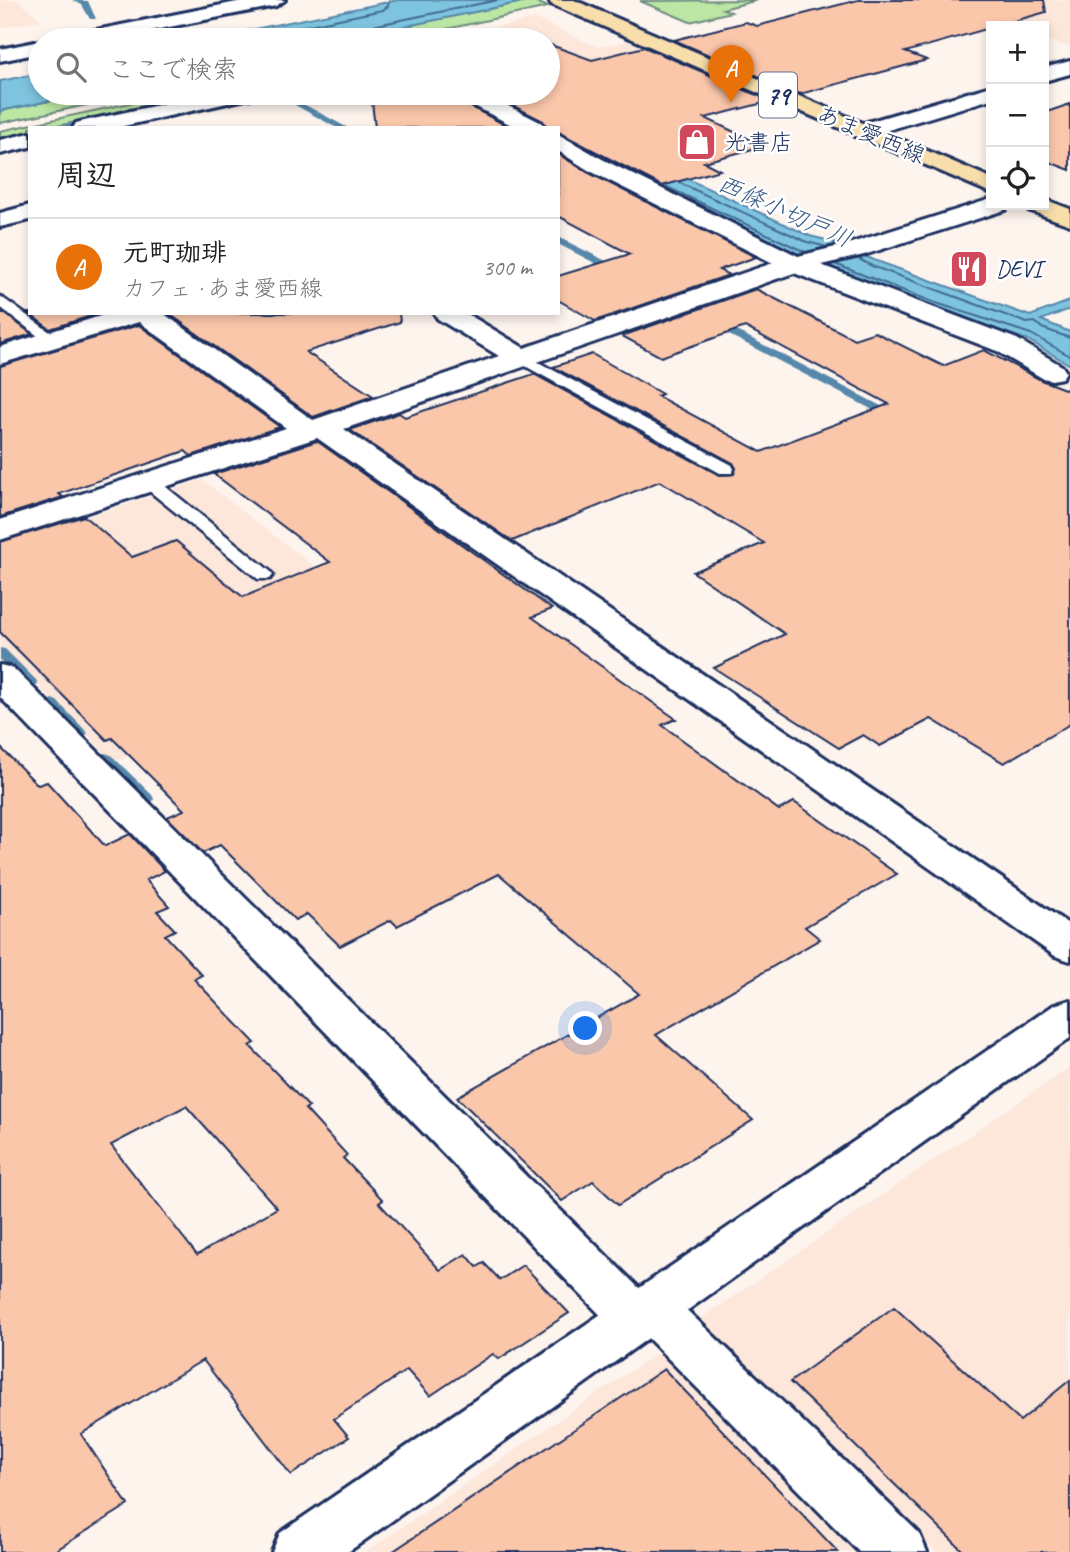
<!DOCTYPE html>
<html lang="ja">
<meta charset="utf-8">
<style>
:root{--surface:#fff;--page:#f6f6f6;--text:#202124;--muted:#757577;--line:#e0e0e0;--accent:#d1495b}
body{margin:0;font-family:Caveat,"Klee One",sans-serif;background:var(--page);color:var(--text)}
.controls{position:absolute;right:21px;top:21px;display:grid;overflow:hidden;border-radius:0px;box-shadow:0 4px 10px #0003}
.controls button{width:63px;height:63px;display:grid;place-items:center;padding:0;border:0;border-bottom:2px solid var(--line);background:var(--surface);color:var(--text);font:35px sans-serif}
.you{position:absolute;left:586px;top:1029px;width:24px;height:24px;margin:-18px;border:5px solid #fff;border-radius:50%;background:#1a73e8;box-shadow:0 0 0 10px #1a73e833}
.badge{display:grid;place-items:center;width:46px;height:46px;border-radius:50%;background:var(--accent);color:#fff;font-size:23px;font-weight:700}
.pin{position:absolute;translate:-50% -58px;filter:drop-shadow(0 2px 4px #0008)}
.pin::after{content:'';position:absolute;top:37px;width:24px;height:21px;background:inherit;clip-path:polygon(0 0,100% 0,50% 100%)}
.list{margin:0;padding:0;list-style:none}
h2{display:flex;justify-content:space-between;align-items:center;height:91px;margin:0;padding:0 28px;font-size:30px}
h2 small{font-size:23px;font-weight:400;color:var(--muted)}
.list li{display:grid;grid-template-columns:46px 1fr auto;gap:21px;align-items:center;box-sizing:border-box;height:98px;padding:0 28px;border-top:2px solid var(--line)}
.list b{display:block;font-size:26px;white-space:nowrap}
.list p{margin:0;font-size:23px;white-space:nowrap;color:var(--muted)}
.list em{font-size:23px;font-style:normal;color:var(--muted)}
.icon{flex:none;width:38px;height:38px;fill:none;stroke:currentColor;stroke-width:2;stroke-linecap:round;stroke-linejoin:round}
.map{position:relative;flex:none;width:1070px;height:1552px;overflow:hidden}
.search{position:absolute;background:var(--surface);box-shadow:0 4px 10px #0003;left:28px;top:28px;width:532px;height:77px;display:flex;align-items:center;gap:18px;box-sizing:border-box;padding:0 24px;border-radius:38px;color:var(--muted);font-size:26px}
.panel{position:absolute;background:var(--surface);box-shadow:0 4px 10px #0003;left:28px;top:126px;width:532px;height:189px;border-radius:0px}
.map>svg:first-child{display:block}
</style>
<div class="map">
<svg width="1070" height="1552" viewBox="0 0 1070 1552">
<rect width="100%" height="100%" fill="#fef4ee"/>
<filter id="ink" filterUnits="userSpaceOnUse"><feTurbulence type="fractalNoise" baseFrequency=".0143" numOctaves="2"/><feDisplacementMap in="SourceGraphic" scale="14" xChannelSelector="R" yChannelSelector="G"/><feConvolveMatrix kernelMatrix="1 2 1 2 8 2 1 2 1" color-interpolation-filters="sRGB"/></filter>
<g filter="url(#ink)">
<g fill="#fde6da">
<path d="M0,0H17L41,20L0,28Z"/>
<path d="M924,0H1070V47L1044,39V26H1005Z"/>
<path d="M536,19L598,47L627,41L720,81L563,75L548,79V40H437Z"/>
<path d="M202,480L454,674L282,692L114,762L0,647V545Z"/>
<path d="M1070,1067V1552H936L701,1319Z"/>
<path d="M663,1349L865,1552H366Z"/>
</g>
<g fill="#bce6a3" stroke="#6c8a80" stroke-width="2">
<path d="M532,0L548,7L396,40H339Z"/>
<path d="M758,0L723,9L731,12L690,22L640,1Z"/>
<path d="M88,93H145L0,123V111Z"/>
<path d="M177,93H206L49,128H30V132L0,139V131Z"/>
</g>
<g fill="#7ec4df" stroke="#5688ab" stroke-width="2">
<path d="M398,0H532L339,40H200Z"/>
<path d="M40,73V93H88L0,111V81Z"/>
<path d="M563,75L681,176L810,236L834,242L874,260L1030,316L1070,301V309L1041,320L1070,332V365L1028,340L931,308L788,253L604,164L558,135V128H545L482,94L548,93V79Z"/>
</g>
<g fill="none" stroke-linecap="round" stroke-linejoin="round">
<g stroke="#436b92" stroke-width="2">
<path d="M236,40L383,10L388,6L389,0"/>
<path d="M279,40L335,29L339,32L338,40"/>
<path d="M347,40L348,34L353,30L498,0"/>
<path d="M680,183L807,242L827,247"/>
<path d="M667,187L805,252"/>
<path d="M857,258L872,266L1027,323L1035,322L1042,328L1070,338"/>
<path d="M835,264L933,302L1031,334L1070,356"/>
</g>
<g fill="#5688ab" fill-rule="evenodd">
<path d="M72,0L88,1L96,19H90L82,5Z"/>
<path d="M203,93H218L148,110L144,107Z"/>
<path d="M273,93H283L348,128H337Z"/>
<path d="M95,116L98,117V121L69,128H52Z"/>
<path d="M558,237L624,270L625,272L616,274L558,244Z"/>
<path d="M708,320H716L881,406L875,410L871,409L708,324Z"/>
<path d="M0,648L5,649L36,680L38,683L36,686H26L0,660Z"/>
<path d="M52,699L57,701L85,730L88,733L85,736H75L47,707L44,704Z"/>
<path d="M105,753L111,755L152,795L154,799L152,803H140L99,761L97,758Z"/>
</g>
</g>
<g fill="#fbc7ab" stroke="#1b2f5e" stroke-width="2" fill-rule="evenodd">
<path d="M858,0H1044L1046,12L905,52L927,60L800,94L674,40L746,22L757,26Z"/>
<path d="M548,44L592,60L644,47L771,101L705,118L764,146L704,162L720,170L662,186L558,132V128H547L543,121L488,93H548Z"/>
<path d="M371,93H453L458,100L511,128H375Z"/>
<path d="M1070,104V170L1044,160V113Z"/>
<path d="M558,154L587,172L756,257L719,270L729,275L595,321L558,300V276L630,254L558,216Z"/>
<path d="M756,289L854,339L875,332L943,366L984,350L1041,380L1070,391V724L1004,763L931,719L880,746L863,735L839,748L714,668L785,634L693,572L764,543L660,481L512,541L350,430L399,413L405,417L534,374L719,475L734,474L736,468L733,463L553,367L592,354L662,394L657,396L761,452L889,404L745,327L661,357L622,336Z"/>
<path d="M0,313H4L32,334L0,344Z"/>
<path d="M28,313H100L50,329Z"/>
<path d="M168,313H399L400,322L306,352L373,396L313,417Z"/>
<path d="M139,325L280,427L191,456L185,451L59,494L63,497L0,517V366Z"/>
<path d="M317,441L552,609L532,617L676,719L662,725L779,810L794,802L897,874L805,927L820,939L656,1035L753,1120L618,1205L593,1181L562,1201L457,1097L639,994L499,874L397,926L391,920L340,946L307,914L295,920L220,845L203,853L167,817L184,810L112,738L107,740L0,632V542L84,516L132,557L176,541L243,597L330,562L214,474Z"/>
<path d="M0,747L38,785L47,782L105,846L130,834L165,871L146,880L169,906L157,911L175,930L165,935L202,975L194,979L255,1043L250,1046L309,1107L305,1109L347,1155L343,1158L383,1200L379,1203L440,1270L466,1254L477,1267L484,1263L500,1280L523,1265L569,1313L499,1359L493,1354L430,1396L407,1370L334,1419L349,1437L291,1475L203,1360L81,1434L128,1505L53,1552H0ZM186,1106L277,1208L197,1255L111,1145Z"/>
<path d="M894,1307L1020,1421L1070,1380V1552H964L790,1382Z"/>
<path d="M664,1369L838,1552H392Z"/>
</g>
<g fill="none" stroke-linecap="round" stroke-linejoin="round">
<g stroke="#1b2f5e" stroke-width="5">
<g id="service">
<path d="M0,296L57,337L59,340L57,343H47L0,307Z"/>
<path d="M521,353L732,465L734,469L732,473H720L516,361L513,358Z"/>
<path d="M149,477L155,478L270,571L273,575L270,579H258L143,486L141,482L143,478Z"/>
</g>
</g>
<g stroke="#1b2f5e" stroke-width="6">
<g id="minor">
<path d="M247,0H285L276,6L104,40H66L69,36L76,34Z"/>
<path d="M40,41V53L0,61V49Z"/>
<path d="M1070,61V74L1044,81V68Z"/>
<path d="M991,86V99L862,138L854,136L851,131L854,126Z"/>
<path d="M214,93H253L250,98L115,128H73L76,123L84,121Z"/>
<path d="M456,93H483L542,123L545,128H517L459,98Z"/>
<path d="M30,133V147L0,154V140Z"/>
<path d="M558,134L604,160L798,256L848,244L991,199V205H1008L1005,210L864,255L821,265L1017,339L1062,366L1066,372L1062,378L1052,380L1042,378L997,351L794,273L344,429L1070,925V961L1055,956L317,438L0,540V520L286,428L139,322L0,364V347L110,313H163L313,420L499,356L438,319L434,313H466L524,348L773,263L588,170L558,151Z"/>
<path d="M30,205V220L0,227V213Z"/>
<path d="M0,665L13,668L641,1290L651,1286L669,1293L919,1533L927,1552H859L646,1336L636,1340L618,1333L0,697Z"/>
</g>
</g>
<g stroke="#1b2f5e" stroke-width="6">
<path id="tertiary" d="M1070,1000V1038L348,1552H272L280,1533L1054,1005Z"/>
</g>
<g stroke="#1b2f5e" stroke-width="6">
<g id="primary">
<path d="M549,0H574L991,178V193L551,4Z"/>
<path d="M1044,199L1070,209V225L1028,210L1025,205H1044Z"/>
</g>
</g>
<use href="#service" fill="#fff" fill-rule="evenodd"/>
<use href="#minor" fill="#fff" fill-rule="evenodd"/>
<use href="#tertiary" fill="#fff" fill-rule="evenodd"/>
<use href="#primary" fill="#f8deab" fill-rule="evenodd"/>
</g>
</g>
<defs>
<g id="shop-square" transform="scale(2.0125)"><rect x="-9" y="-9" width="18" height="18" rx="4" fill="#d1495b" stroke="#fff"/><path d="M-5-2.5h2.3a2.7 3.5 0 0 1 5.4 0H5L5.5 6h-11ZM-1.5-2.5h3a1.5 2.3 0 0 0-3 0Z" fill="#fff"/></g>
<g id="restaurant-square" transform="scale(2.0125)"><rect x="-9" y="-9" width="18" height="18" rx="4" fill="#d1495b" stroke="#fff"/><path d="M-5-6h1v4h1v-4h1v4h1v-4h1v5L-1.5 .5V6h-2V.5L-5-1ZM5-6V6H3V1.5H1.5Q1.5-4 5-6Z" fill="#fff"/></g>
</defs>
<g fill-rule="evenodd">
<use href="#shop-square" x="697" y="142"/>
<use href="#restaurant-square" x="969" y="269"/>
</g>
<g text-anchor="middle" stroke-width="5" stroke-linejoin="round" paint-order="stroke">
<g font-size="23" fill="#1b2f5e" stroke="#fff">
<text transform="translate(871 134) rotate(23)" y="8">あま愛西線</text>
</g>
<g font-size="23" fill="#1b2f5e" stroke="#fff" text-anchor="start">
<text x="724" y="150">光書店</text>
<text x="996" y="277">DEVI</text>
</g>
<g font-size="24" font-style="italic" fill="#395c85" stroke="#fff">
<text transform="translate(785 211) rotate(24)" y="8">西條小切戸川</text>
</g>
<rect fill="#fff" stroke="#5f6d8e" stroke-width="2" x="759" y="72.5" width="38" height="45" rx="5"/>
<g font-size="26" font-weight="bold" fill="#1b2f5e">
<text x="778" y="104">79</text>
</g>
</g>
</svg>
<div class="controls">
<button>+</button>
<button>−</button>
<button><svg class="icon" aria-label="locate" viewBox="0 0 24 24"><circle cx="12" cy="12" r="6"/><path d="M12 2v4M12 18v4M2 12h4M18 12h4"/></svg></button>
</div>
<div class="you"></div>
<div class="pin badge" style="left:731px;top:103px;background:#e8710a">A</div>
<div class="search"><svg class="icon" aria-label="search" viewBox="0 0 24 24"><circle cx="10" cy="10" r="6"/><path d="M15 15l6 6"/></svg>ここで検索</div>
<section class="panel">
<h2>周辺<small></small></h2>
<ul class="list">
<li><span class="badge" style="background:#e8710a">A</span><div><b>元町珈琲</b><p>カフェ · あま愛西線</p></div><em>300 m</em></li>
</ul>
</section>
</div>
